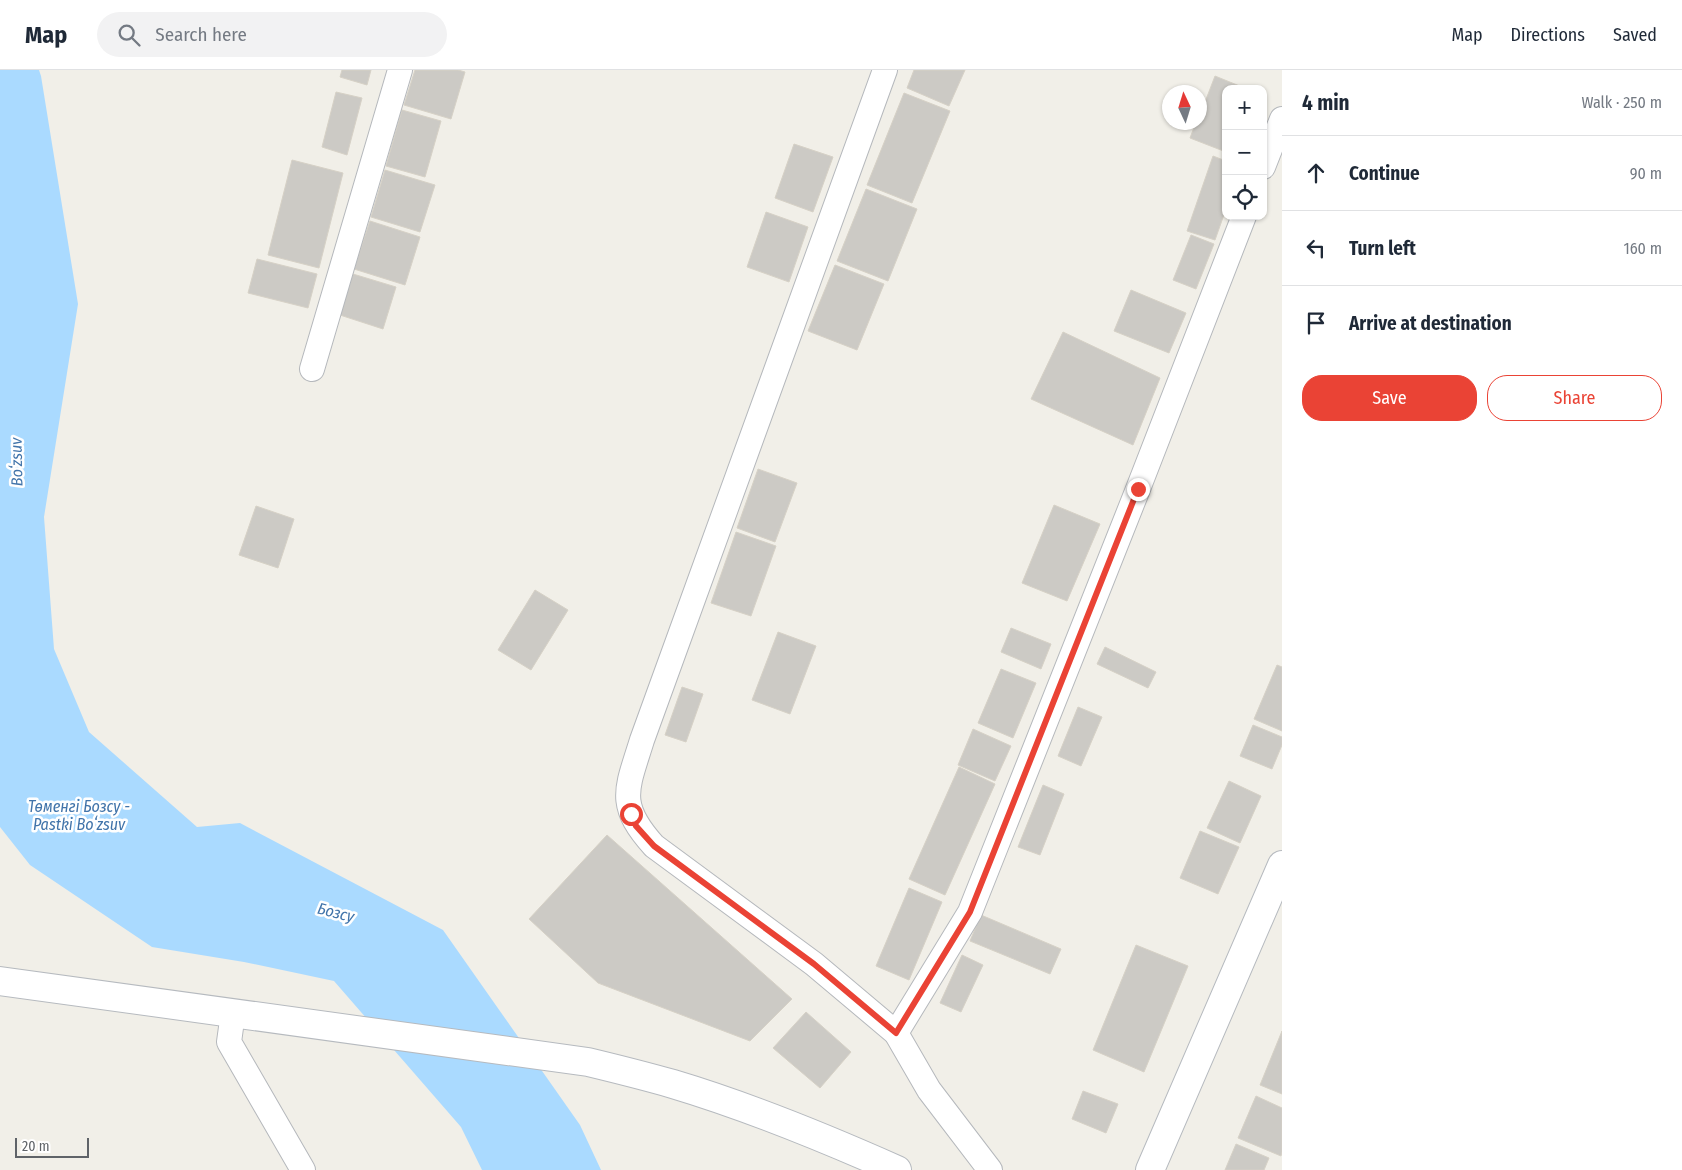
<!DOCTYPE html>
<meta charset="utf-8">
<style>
:root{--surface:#fff;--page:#f2f2f3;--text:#1f2937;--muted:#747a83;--line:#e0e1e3;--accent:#ea4335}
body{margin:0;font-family:"Fira Sans Condensed",sans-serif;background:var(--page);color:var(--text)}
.controls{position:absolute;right:15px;top:15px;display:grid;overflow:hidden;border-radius:10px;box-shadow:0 1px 4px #0004}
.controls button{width:45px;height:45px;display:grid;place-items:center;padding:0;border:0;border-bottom:1px solid var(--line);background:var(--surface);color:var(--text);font:25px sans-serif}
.compass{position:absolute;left:1162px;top:15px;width:45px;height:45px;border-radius:50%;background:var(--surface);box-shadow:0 1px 4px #0004;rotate:356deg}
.scale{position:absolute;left:15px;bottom:12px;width:74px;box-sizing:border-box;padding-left:5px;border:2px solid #5f6368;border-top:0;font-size:14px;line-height:18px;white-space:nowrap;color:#5f6368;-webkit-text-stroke:4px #fff;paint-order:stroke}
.stop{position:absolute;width:15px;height:15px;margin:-11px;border:4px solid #ea4335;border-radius:50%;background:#fff}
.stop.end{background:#ea4335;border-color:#fff;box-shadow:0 1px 5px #0008}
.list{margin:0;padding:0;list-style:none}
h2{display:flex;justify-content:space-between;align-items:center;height:65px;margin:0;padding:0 20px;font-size:21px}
h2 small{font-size:16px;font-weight:400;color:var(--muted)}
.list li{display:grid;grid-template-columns:32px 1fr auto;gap:15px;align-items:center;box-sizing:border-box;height:75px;padding:0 20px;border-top:1px solid var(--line)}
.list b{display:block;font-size:19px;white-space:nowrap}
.list em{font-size:16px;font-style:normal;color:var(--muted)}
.actions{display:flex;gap:10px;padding:15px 20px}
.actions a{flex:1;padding:11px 0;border:1px solid var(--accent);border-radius:20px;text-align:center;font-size:18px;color:var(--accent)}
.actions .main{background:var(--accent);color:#fff}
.icon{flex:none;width:28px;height:28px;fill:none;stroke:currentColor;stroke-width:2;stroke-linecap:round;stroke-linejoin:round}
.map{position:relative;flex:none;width:1282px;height:1100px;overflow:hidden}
header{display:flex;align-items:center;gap:30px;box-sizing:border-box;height:70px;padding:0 25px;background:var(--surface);border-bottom:1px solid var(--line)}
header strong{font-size:24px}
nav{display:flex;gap:28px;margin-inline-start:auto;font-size:18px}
.search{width:350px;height:45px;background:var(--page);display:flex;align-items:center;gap:12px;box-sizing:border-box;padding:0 18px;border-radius:28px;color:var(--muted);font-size:19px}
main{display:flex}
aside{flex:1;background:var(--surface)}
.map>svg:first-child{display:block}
</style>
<header>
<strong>Map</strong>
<div class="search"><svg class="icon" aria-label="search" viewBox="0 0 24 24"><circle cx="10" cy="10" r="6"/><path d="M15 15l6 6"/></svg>Search here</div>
<nav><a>Map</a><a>Directions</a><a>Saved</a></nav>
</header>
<main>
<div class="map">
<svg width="1282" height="1100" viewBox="0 0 1282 1100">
<rect width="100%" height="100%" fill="#f1efe8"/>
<path fill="#aadaff" d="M0,0H39L41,6L78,234L44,447L54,579L89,662L197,757L240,753L443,860L580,1055L601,1100H482L461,1057L334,911L244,892L152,877L30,795L0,757Z"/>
<g fill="#cccac5" stroke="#d6d1c6">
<path d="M342,0H371L367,15L340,7Z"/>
<path d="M415,0H458L465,2L451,49L404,35Z"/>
<path d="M914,0H965L949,36L907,18Z"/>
<path d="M1215,6L1247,19H1226V82L1190,68L1196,52H1200V45Z"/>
<path d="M336,22L362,28L347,85L322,77Z"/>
<path d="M904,23L950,41L912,133L867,115Z"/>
<path d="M402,40L441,51L425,107L386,96Z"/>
<path d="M794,74L833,87L813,142L775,128Z"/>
<path d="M1213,86L1226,91V139L1215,170L1187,161Z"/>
<path d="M292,90L343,103L319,198L268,185Z"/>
<path d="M385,100L435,115L420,162L371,147Z"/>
<path d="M866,119L917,139L888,211L837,191Z"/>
<path d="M766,142L808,157L789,212L747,197Z"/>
<path d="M370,151L420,167L405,215L354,199Z"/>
<path d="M1191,165L1214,174L1196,219L1173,210Z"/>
<path d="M257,189L317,204L308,238L248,223Z"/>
<path d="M835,195L884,214L857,280L808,261Z"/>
<path d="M353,204L396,217L383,259L340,245Z"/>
<path d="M1131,220L1186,243L1169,283L1114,261Z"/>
<path d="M1063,262L1160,308L1133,375L1031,329Z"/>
<path d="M758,399L797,413L775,472L737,458Z"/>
<path d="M1054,435L1100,454L1067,531L1022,513Z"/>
<path d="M256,436L294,449L278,498L239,485Z"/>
<path d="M736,462L776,476L751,546L711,533Z"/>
<path d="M535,520L568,540L531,600L498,580Z"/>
<path d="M1011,558L1051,574L1041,599L1001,582Z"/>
<path d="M778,562L816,576L790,644L752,630Z"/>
<path d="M1105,577L1156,602L1148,618L1097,594Z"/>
<path d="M1277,595L1282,597V661L1254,649Z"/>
<path d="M1001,599L1036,613L1013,668L978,653Z"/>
<path d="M682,617L703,624L686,672L665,665Z"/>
<path d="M1078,637L1102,647L1081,696L1058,686Z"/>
<path d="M1253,655L1282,667V675L1272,699L1240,686Z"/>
<path d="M973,659L1011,676L995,711L958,695Z"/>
<path d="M959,697L995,714L945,825L909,809Z"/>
<path d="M1229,711L1261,726L1240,773L1207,758Z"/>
<path d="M1043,715L1064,724L1040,785L1018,777Z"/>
<path d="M1200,761L1239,777L1218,824L1180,808Z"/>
<path d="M607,765L792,929L750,971L598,913L529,849Z"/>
<path d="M909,818L942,832L909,910L876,896Z"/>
<path d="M981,845L1061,879L1050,904L970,871Z"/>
<path d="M1136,875L1188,896L1144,1002L1093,980Z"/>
<path d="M962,885L983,895L961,942L940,933Z"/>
<path d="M806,942L851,982L820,1018L773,978Z"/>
<path d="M1282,961V1024L1260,1015Z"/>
<path d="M1083,1021L1118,1034L1106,1063L1072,1049Z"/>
<path d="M1256,1026L1282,1038V1082L1281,1086L1238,1068Z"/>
<path d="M1236,1074L1269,1088L1264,1100H1225Z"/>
</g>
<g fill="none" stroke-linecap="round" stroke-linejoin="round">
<g stroke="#b5b8bc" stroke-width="26">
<g id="street">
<path d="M885,0L642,670C627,719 616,734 654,776L814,894L896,963L929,1020L990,1100"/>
<path d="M1263,97L1282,49"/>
<path d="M312,299L400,0"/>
<path d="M233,943L229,972L303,1100"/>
<path d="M896,963L970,842L1138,419L1244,146"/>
</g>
</g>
<g stroke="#b6babf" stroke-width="30">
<g id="secondary">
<path d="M0,911L588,992C617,999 645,1006 673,1014C750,1037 825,1068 897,1100"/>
<path d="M1150,1100L1282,795"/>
</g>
</g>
<use href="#street" stroke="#fff" stroke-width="24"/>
<use href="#secondary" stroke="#fff" stroke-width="28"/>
</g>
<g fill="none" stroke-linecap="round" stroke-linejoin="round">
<path stroke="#ea4335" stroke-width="6" d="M631,744L636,756L654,776L814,894L896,963L970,842L1138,419"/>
</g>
<g text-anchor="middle" stroke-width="5" stroke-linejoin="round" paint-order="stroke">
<g font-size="16" font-style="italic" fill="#4174aa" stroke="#fff">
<text transform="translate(16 392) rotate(-91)" y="6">Boʻzsuv</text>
<text x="79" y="742">Төменгі Бозсу -<tspan x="79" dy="18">Pastki Boʻzsuv</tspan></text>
<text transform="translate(336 842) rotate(14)" y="6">Бозсу</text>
</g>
</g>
</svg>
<div class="controls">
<button>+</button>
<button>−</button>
<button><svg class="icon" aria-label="locate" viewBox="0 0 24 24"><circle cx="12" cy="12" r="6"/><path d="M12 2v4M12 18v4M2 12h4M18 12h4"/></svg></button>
</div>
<svg class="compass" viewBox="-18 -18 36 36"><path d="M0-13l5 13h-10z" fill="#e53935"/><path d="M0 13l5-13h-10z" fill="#747a83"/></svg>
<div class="scale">20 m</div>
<div class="stop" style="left:631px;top:744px"></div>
<div class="stop end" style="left:1138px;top:419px"></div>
</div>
<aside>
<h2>4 min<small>Walk · 250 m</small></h2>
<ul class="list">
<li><svg class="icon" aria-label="ahead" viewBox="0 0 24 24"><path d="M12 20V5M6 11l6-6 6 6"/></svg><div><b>Continue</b></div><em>90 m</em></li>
<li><svg class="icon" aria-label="left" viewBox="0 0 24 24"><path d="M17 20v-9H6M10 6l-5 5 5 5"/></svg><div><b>Turn left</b></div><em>160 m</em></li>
<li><svg class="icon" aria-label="arrive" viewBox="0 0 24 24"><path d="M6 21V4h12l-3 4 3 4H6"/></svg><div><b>Arrive at destination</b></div></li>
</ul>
<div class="actions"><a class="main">Save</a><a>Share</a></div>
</aside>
</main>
